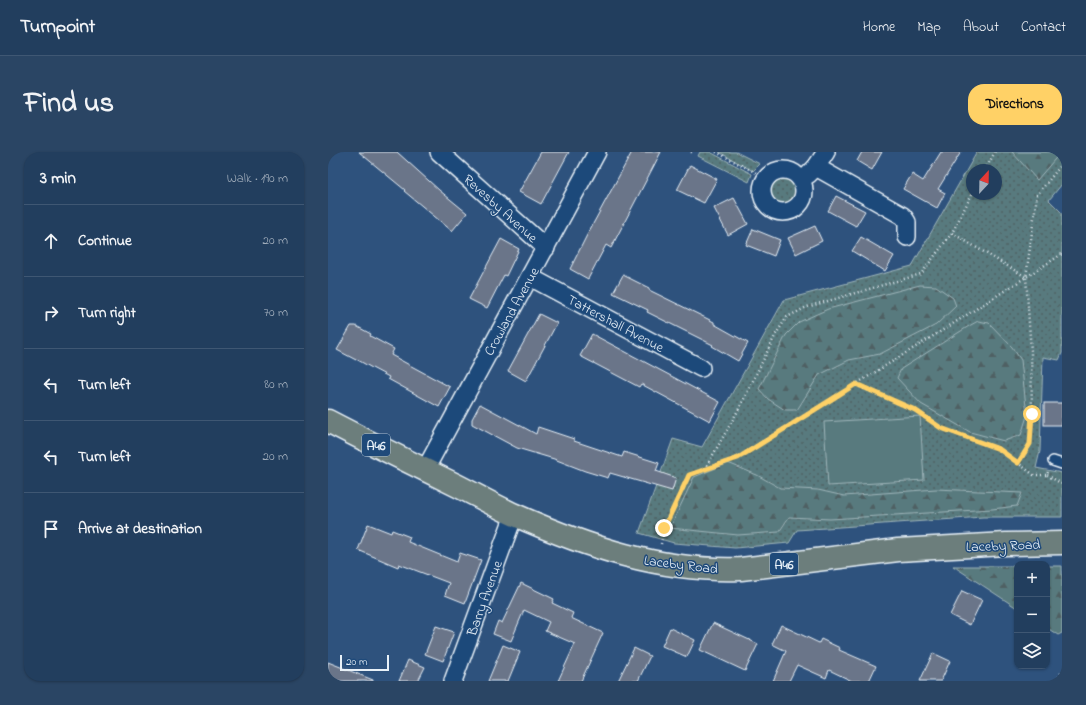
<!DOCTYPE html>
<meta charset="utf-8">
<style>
:root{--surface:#223e5e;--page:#2a4564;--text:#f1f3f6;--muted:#a2aebc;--line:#3f5773;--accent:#ffd166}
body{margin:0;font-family:"Indie Flower",sans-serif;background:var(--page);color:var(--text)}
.controls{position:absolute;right:12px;bottom:12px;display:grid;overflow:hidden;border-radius:8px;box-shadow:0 1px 3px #0004}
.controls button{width:36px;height:36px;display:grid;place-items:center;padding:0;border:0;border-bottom:1px solid var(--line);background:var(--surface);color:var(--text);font:20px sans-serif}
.compass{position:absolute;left:638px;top:12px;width:36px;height:36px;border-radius:50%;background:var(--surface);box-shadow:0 1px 3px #0004;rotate:22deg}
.scale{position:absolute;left:12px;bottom:10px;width:49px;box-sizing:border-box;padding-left:4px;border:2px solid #e8f1f8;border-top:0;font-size:11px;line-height:14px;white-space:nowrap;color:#e8f1f8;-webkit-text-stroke:3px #1f4a7a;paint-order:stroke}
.stop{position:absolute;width:12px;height:12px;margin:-9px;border:3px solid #ffd166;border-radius:50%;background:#fff}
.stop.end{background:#ffd166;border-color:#fff;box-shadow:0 1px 4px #0008}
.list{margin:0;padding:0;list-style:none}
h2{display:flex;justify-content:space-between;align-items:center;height:52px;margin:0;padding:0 16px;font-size:17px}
h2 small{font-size:13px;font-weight:400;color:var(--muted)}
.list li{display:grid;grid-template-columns:26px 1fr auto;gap:12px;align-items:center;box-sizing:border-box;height:72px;padding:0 16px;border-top:1px solid var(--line)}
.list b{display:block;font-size:15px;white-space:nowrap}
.list em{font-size:13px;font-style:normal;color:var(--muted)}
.icon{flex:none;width:22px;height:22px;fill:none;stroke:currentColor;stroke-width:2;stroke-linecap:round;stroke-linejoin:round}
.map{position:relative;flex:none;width:734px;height:529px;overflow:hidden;border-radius:16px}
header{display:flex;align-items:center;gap:24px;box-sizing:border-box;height:56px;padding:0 20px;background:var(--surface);border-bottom:1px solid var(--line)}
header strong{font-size:19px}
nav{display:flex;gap:22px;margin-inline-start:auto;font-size:14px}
.intro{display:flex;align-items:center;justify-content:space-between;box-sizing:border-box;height:96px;padding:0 24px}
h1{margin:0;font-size:28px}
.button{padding:10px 18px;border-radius:16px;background:var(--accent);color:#111;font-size:14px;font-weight:700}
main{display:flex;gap:24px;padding:0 24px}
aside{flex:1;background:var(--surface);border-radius:16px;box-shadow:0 1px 3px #0004}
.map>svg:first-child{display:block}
</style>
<header>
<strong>Turnpoint</strong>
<nav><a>Home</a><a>Map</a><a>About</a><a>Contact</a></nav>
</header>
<div class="intro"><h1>Find us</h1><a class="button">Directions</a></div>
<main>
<aside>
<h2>3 min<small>Walk · 190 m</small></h2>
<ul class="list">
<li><svg class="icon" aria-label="ahead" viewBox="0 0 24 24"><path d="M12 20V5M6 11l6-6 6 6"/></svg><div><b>Continue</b></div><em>20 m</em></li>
<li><svg class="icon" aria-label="right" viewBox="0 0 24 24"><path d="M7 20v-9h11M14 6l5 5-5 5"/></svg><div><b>Turn right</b></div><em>70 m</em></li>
<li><svg class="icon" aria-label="left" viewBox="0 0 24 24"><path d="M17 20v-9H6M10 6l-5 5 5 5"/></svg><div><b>Turn left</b></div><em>80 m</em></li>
<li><svg class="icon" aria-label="left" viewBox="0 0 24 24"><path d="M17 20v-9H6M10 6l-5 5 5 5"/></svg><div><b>Turn left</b></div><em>20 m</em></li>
<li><svg class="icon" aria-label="arrive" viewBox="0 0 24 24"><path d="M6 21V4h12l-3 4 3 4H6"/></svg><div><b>Arrive at destination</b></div></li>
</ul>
</aside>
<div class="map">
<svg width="734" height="529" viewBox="0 0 734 529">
<defs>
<pattern id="green-dots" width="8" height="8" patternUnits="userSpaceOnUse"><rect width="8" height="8" fill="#587a7e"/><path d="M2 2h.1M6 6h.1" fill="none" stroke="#4f6164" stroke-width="1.8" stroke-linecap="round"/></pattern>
<pattern id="forest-firs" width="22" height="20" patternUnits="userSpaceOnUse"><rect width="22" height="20" fill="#587a7e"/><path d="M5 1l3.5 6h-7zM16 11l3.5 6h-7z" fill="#4f6164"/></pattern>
</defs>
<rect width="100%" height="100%" fill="#2e527d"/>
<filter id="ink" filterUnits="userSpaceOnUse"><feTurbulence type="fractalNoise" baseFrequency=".025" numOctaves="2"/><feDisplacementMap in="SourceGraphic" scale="8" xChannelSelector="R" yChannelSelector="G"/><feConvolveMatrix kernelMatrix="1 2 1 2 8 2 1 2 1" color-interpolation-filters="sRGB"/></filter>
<g filter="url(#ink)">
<g fill="url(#green-dots)" stroke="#a0b6bb" fill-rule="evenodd">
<path d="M372,0H382L424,22L421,30L370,4Z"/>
<path d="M391,0H408L432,12L425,19Z"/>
<path d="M649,0H734V32L721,48L734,61V201L731,208L715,205L712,299L708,316L734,321V365H655L469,378L461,391L407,396L346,391L311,381L345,287L374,295L456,148L584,114ZM644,18H668V42H644Z"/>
<circle cx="455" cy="39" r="13"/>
</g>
<g fill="url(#forest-firs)" stroke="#a0b6bb">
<path d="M684,0H733L709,28Z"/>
<path d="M592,133L608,134L625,146L628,154L608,173L552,202L521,208L491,223L469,258H457L440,247L431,237L458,183L471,170L500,157Z"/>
<path d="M650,169L661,171L684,195L693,208L699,264L693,283L676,289L642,280L593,252L569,226L573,217L641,174Z"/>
<path d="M400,311L429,323L452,336L490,338L516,344L608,337L694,341L689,354L664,357L502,367L461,365L451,380L410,383L342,376L366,325Z"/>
<path d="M625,414H689V456Z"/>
<path d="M719,414H734V481L730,483L719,476Z"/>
</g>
<path fill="#587a7e" stroke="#a0b6bb" d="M592,264L596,328L500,334L496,270Z"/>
<g fill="#6a7489" stroke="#e8f1f8">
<path d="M31,0H69L111,38L139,61L124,79L76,39L77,38Z"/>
<path d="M213,0H241L213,52L191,40Z"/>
<path d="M304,0H333L283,96L278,93L260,127L242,117L259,83Z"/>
<path d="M534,0H554L544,18L529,9Z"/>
<path d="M613,0H633L610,37L617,41L609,56L575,37L584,22L595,29Z"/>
<path d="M362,13L389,27L376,51L349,38Z"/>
<path d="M508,44L537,59L528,74L500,59Z"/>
<path d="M406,46L420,72L400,83L386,56Z"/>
<path d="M487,74L494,89L468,102L460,86Z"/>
<path d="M425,77L452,88L446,104L418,93Z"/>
<path d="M533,85L566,104L557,119L524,99Z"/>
<path d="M173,87L191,97L178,124L176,123L159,156L141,147Z"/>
<path d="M295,123L321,136V138L386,170V172L420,191L410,209L384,194L385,193L319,160L320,158L285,141Z"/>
<path d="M211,162L229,171L198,229L180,219Z"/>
<path d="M23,174H28L43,182L42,184L66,197L63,203L122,235L111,255L60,227L61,225L44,216L28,207V208L9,198Z"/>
<path d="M264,182L392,250L382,269L313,232L311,235L252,204Z"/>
<rect x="716" y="251" width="18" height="22"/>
<path d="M152,252L208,282L210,275L246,287V289L294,305L296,300L331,311L328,319L348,326L344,339L282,321L280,326L257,319L226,307L189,296L144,272V267Z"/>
<path d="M40,372L63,381L64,378L82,385L80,390L129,410L132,401L153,408L137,451L117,443L121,431L71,412L70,415L30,398Z"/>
<path d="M193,431L226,447L224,451L245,461L243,466L275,481L253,529H230L247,492L217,479L221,470L196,458L183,489L165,482L170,469L174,471Z"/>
<path d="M634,439L654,448L642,473L622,463Z"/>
<path d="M385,471L430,492L417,519L372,498Z"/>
<path d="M453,473L491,491L493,487L512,496L511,498L548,514L541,529H524L501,518L498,526L469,513L461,529H445L458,499L444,492Z"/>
<path d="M108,474L126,480L115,509L97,502Z"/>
<path d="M342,476L367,488L359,505L334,494Z"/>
<path d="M175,493L192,500L180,529H160Z"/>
<path d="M306,496L322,504L310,529H290Z"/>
<path d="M605,501L622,509L613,529H592Z"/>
<path d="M80,508L97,515L90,529H71Z"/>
<path d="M0,510L45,528V529H0Z"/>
</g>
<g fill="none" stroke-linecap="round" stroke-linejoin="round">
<g stroke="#e8f1f8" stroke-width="12">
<path id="service" d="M725,309L734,312"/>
</g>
<g stroke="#e8f1f8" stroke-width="20">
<g id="minor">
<path d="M111,0L218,96"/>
<path d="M488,15L575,64L579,70V85"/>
<circle cx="455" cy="39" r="21"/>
<path d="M480,23L488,15L498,0"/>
<path d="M202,125L373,216"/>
<path d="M97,318L269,0"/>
<path d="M125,529L186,363"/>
</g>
</g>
<g stroke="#e8f1f8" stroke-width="25">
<path id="trunk" d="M0,269C42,291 85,312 128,333C148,343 167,354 187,363C259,395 334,420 413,417L570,398L678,392L734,391"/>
</g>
<g stroke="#e8f1f8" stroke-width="2.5" stroke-dasharray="1 3" stroke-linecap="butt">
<path d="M363,0L365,1L366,0"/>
<path d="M388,0L438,26"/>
<path d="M657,18L667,0"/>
<path d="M624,81L698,125"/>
<path d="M528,233L587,258L613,276L671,297L706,323H719L720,320"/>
<path d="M690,311L702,292L704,262L703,200L698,125L709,43L734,12"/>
<path d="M377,317L412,255L448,182L459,165L479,155L593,122L624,81L644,42"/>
<path d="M719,323L734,332"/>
<path d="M333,392L336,376L361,323L409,306L623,173L734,102"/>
<path d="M729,529L734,519"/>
</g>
<use href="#service" stroke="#1f4a7a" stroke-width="9"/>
<use href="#minor" stroke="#1f4a7a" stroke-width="17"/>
<use href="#trunk" stroke="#6c7e7c" stroke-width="22"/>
</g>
</g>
<g fill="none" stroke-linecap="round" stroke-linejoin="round" filter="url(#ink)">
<path stroke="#ffd166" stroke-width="5" d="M336,376L361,323L410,306L528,232L587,258L613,276L671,297L690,311L702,292L704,262"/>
</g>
<g text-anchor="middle" stroke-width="3" stroke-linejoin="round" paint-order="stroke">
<g fill="#1f4a7a" stroke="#acbfd2" stroke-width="1">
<rect x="34" y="282" width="28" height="22" rx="3"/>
<rect x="442" y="401" width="28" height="22" rx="3"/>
</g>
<g font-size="13" font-weight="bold" fill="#e8f1f8">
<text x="48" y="298">A46</text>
<text x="456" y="417">A46</text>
</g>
<g font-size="14" fill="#e8f1f8" stroke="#1f4a7a">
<text transform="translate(173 56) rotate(42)" y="5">Revesby Avenue</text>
<text transform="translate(183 159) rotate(-61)" y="5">Crowland Avenue</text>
<text transform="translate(288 171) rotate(28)" y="5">Tattershall Avenue</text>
<text transform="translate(675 393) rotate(-2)" y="5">Laceby Road</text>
<text transform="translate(353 412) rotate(7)" y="5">Laceby Road</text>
<text transform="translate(156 446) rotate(-70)" y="5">Barry Avenue</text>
</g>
</g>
</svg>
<div class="controls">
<button>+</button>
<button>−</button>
<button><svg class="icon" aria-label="layers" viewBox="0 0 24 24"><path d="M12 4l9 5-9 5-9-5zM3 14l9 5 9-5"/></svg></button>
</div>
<svg class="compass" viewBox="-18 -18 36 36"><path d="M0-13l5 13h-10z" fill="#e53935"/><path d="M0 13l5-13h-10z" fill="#a2aebc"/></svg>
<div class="scale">20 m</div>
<div class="stop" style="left:704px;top:262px"></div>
<div class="stop end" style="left:336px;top:376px"></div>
</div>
</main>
